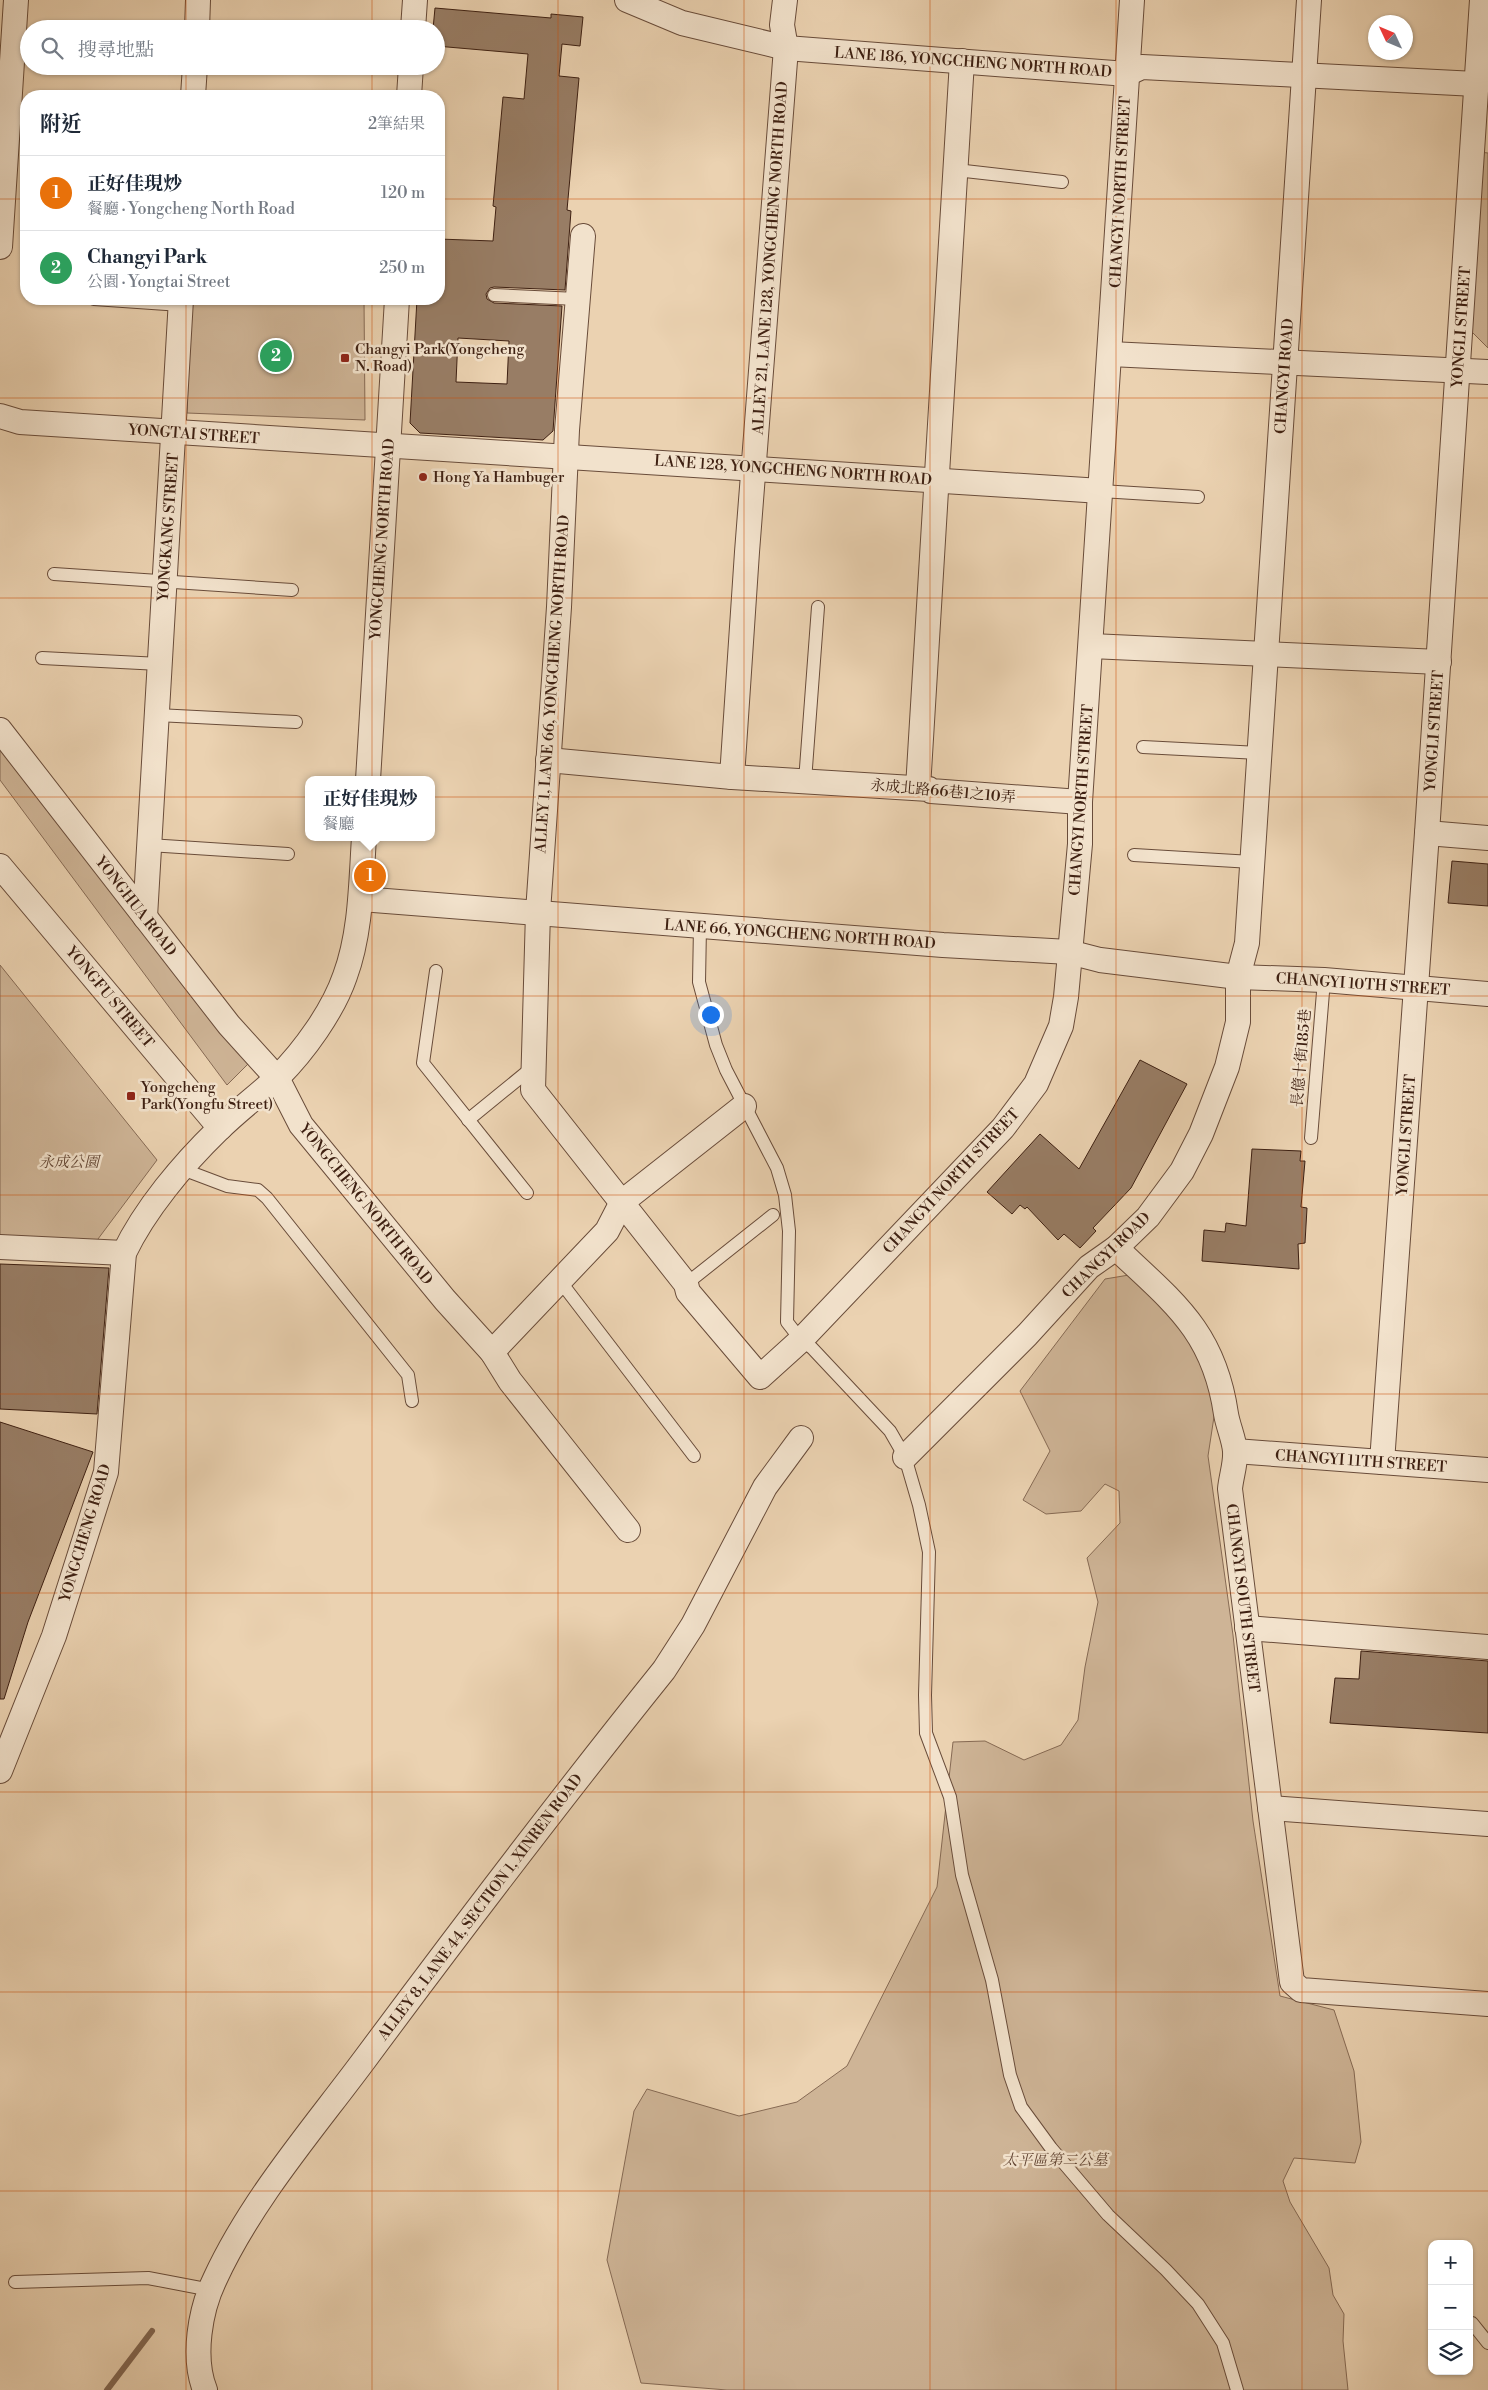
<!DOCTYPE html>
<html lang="zh-TW">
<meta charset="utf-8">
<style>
:root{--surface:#fff;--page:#f2f2f3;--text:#1f2937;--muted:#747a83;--line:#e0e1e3;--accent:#ea580c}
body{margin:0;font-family:"Libre Bodoni","Noto Serif TC",serif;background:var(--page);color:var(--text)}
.controls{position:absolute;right:15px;bottom:15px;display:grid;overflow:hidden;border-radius:10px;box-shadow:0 1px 4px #0004}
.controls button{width:45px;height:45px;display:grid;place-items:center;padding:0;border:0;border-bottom:1px solid var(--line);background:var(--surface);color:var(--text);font:25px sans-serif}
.compass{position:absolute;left:1368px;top:15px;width:45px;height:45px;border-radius:50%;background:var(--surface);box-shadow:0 1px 4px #0004;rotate:314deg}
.you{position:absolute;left:710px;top:1014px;width:18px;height:18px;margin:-12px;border:4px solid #fff;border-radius:50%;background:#1a73e8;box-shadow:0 0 0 8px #1a73e833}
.badge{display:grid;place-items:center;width:32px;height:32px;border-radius:50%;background:var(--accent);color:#fff;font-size:16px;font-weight:700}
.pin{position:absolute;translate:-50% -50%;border:2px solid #fff;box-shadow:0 1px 5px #0006}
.popup{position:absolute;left:305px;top:776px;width:130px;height:65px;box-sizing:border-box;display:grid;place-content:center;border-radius:10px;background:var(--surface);filter:drop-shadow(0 1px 4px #0005);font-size:16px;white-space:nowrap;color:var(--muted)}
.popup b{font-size:19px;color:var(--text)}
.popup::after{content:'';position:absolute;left:50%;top:100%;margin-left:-10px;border:10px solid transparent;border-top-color:var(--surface)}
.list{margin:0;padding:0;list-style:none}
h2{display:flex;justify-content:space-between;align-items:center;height:65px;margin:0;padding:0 20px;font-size:21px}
h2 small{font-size:16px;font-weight:400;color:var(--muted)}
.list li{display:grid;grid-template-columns:32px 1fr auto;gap:15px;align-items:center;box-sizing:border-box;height:75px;padding:0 20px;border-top:1px solid var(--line)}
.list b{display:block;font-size:19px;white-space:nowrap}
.list p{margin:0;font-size:16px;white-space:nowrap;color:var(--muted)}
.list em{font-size:16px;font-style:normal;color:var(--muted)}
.icon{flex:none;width:28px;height:28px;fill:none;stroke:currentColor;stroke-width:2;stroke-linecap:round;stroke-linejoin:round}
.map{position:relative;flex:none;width:1488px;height:2390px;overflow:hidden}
.search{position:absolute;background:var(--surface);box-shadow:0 1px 4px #0004;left:20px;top:20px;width:425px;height:55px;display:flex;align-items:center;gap:12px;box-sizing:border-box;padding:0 18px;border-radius:28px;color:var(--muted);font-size:19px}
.panel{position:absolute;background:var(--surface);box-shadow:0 1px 4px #0004;left:20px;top:90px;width:425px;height:215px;border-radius:20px}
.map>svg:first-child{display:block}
</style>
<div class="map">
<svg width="1488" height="2390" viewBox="0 0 1488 2390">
<rect width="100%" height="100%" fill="#ebd2b1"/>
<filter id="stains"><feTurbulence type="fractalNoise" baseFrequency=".004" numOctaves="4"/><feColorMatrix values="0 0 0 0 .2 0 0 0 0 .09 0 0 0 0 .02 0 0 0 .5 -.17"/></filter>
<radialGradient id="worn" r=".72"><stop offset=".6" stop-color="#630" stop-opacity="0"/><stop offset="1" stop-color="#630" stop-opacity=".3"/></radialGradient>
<g fill="#ceb496" stroke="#866a54">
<path d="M1480,152L1488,153V348L1468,328Z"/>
<path d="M191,299H364L365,420L187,413Z"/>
<path d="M0,740L253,1059L227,1085L0,780Z"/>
<path d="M0,965L157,1160L92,1247L0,1235Z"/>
<path d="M1129,1275L1169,1312L1205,1361L1217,1397L1208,1456L1233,1635L1253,1821L1280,1996L1334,2010L1354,2071L1361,2142L1355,2163L1294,2158L1283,2181L1290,2202L1329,2268L1333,2295L1344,2314L1343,2341L1348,2390H727L641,2383L607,2260L634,2111L647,2089L739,2116L797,2102L847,2066L937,1887L953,1742L985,1741L1024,1760L1061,1745L1078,1720L1085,1667L1098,1602L1087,1558L1120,1523L1119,1491L1105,1484L1081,1511L1046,1514L1023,1500L1050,1451L1020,1391L1105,1279Z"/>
</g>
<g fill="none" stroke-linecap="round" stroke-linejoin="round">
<path stroke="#826651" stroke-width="6" d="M107,2390L152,2331"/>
</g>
<g fill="#987d65" stroke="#3e2012" fill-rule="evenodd">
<path d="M435,8L551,18V14L583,17L580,46L562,44L559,76L579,78L567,210L571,211L565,290L494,287L490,288L486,294L487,299L494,303L562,306L553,431L543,440L420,433L410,423L417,299H439V239L493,241L496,207L493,206L503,97L524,99L528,54L436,46V29H433ZM458,338L509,341L507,384L456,382Z"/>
<path d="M1452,861L1488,864V906L1448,903Z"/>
<path d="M1140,1060L1187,1084L1131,1188L1093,1228L1096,1231L1080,1248L1064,1234L1058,1240L1027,1207L1025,1209L1020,1205L1012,1214L987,1192L1040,1134L1079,1169Z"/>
<path d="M1252,1149L1301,1151L1300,1161H1305L1301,1207L1307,1208L1305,1243L1298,1244L1299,1269L1202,1261L1204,1230L1225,1232L1226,1223L1246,1226Z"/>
<path d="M0,1264L109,1268L97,1414L0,1409Z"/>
<path d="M0,1422L93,1452L28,1622L4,1699H0Z"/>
<path d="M1361,1651L1488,1661V1733L1330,1723L1335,1678L1359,1679Z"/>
</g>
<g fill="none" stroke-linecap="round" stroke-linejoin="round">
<g stroke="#694c3a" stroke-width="14">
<g id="lane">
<path d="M956,170L1062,182"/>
<path d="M494,295L577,299"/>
<path d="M94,299L181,305"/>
<path d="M1101,491L1198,497"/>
<path d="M54,574L292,590"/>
<path d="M42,658L160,664"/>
<path d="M157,715L296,722"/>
<path d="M1143,747L1259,753"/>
<path d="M805,781L818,607"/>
<path d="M149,845L288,854"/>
<path d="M1134,855L1252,862"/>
<path d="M700,927L699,982L716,1045L726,1070L777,1168L785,1195L789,1231L787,1322L801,1340L812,1348L890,1431L905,1457L919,1505L929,1552L925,1695L926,1733L950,1797L962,1875L992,1980L1010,2075L1021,2107L1051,2148L1108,2215L1166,2270L1198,2304L1223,2343L1237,2390"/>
<path d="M436,971L423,1063L527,1193"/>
<path d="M468,1120L533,1067"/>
<path d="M1311,1138L1324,980"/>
<path d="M182,1169L227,1186L258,1190L267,1198L408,1375L412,1401"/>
<path d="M560,1281L694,1456"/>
<path d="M686,1284L773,1215"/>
<path d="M15,2282L148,2278L211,2290"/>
<path d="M1472,2323L1488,2343"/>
</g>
</g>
<g stroke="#694c3a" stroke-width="26">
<g id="street">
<path d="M627,0L682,23L786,48L1127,74L1142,67L1476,84"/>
<path d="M197,29L198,0"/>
<path d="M413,29L415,0"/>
<path d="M193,96L195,66"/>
<path d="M409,96L411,66"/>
<path d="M583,236L567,430L559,607L538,912L533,1090L686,1284L688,1292L760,1377L801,1340L1003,1128L1036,1084L1061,1026L1066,997L1080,844V802L1132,0"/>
<path d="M0,247L16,0"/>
<path d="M1110,354L1488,372"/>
<path d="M0,416L20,422C380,447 741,466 1101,491"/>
<path d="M1091,646L1439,662"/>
<path d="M0,730L229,1025L277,1078L301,1125L445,1300L492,1352L510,1381L628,1530"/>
<path d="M548,760L732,777L929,789L931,791L1080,802"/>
<path d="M732,777L747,552L786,48L782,25L785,0"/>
<path d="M368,780L397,299"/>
<path d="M918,788L962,61"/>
<path d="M1427,833L1488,838"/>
<path d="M0,866L220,1128"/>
<path d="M361,899L943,945L1069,952L1100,960L1238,977L1324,980L1488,994"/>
<path d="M145,917L181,299"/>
<path d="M0,1247L124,1253"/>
<path d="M1116,1248C1173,1302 1214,1331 1226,1414C1228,1426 1234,1439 1235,1451C1236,1463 1231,1477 1230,1489L1292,1982L1301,1990L1488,2004"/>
<path d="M492,1352L607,1231L622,1202L744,1106"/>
<path d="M1235,1451L1488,1470"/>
<path d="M905,1457L1027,1335L1089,1267L1116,1248L1148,1217L1182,1171L1201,1134L1227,1067L1238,1022V977L1247,943L1309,0"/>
<path d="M1382,1462L1427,833L1482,0"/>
<path d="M1247,1628L1488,1647"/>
<path d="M0,1771L54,1636L106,1472L124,1253C145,1209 183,1164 218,1130C237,1111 259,1095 278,1077C304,1051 333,1011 345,976C361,933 361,883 364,837"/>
<path d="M1270,1808L1488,1824"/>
<path d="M205,2390C192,2357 200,2310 215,2279C252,2199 313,2129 365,2059C463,1927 562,1797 664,1670L693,1625L765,1487L801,1438"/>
</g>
</g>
<use href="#lane" stroke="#f2e2cc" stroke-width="12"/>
<use href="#street" stroke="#f2e2cc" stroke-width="24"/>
</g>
<path fill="none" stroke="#ce500d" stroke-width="1" stroke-opacity="0.55" d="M186,0V29M372,0V29M558,0V2390M744,0V2390M930,0V2390M1116,0V2390M1302,0V2390M186,66V96M372,66V96M0,199H26M439,199H1488M186,299V2390M372,299V2390M0,398H1488M0,598H1488M0,797H1488M0,996H1488M0,1195H1488M0,1394H1488M0,1593H1488M0,1792H1488M0,1992H1488M0,2191H1488"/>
<g fill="#8f2418" stroke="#f2e2cc" stroke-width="2">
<rect x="340" y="353" width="10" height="10" rx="2.5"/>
<circle cx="423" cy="477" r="5"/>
<rect x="126" y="1091" width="10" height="10" rx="2.5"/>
</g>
<g text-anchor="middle" stroke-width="5" stroke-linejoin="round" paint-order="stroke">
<g font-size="15" fill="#3e2012" stroke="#f2e2cc">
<text transform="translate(973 62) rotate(4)" y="5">LANE 186, YONGCHENG NORTH ROAD</text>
<text transform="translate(1120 192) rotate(-87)" y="5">CHANGYI NORTH STREET</text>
<text transform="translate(770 258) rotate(-86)" y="5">ALLEY 21, LANE 128, YONGCHENG NORTH ROAD</text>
<text transform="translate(1461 327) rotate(-86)" y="5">YONGLI STREET</text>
<text transform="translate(1284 376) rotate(-86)" y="5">CHANGYI ROAD</text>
<text transform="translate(194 434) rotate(4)" y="5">YONGTAI STREET</text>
<text transform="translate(793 470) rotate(4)" y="5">LANE 128, YONGCHENG NORTH ROAD</text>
<text transform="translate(168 527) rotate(-86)" y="5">YONGKANG STREET</text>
<text transform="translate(382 539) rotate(-86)" y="5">YONGCHENG NORTH ROAD</text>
<text transform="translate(552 684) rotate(-86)" y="5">ALLEY 1, LANE 66, YONGCHENG NORTH ROAD</text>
<text transform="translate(1434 731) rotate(-86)" y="5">YONGLI STREET</text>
<text transform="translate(943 791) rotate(5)" y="5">永成北路66巷1之10弄</text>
<text transform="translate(1081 800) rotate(-86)" y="5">CHANGYI NORTH STREET</text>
<text transform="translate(136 906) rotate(52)" y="5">YONGHUA ROAD</text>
<text transform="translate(800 934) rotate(4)" y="5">LANE 66, YONGCHENG NORTH ROAD</text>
<text transform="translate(1363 984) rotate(4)" y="5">CHANGYI 10TH STREET</text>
<text transform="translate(110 997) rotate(50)" y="5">YONGFU STREET</text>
<text transform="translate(1301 1058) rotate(-85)" y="5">長億十街185巷</text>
<text transform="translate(1406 1135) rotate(-86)" y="5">YONGLI STREET</text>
<text transform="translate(951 1181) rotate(-47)" y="5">CHANGYI NORTH STREET</text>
<text transform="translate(366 1204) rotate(51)" y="5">YONGCHENG NORTH ROAD</text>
<text transform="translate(1106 1255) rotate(-44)" y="5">CHANGYI ROAD</text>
<text transform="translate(1361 1461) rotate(4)" y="5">CHANGYI 11TH STREET</text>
<text transform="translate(85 1533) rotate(-73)" y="5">YONGCHENG ROAD</text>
<text transform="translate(1243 1598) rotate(83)" y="5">CHANGYI SOUTH STREET</text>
<text transform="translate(480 1907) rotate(-53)" y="5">ALLEY 8, LANE 44, SECTION 1, XINREN ROAD</text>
</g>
<g font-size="15" fill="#3e2012" stroke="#f2e2cc" text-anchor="start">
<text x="355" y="354">Changyi Park(Yongcheng<tspan x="355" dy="17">N. Road)</tspan></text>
<text x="433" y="482">Hong Ya Hambuger</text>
<text x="141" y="1092">Yongcheng<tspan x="141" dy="17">Park(Yongfu Street)</tspan></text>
</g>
<g font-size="15" font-style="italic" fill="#624533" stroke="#f2e2cc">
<text x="69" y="1167">永成公園</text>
<text x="1055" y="2165">太平區第二公墓</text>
</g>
</g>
<rect width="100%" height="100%" filter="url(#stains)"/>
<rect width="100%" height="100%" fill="url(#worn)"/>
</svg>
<div class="controls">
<button>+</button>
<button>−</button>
<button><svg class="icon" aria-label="layers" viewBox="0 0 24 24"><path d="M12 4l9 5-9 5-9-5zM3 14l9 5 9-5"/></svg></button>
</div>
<svg class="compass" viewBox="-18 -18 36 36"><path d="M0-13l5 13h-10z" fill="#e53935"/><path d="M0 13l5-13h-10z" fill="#747a83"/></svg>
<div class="you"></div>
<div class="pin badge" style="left:370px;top:876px;background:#e8710a">1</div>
<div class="popup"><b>正好佳現炒</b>餐廳</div>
<div class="pin badge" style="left:276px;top:356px;background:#2e9e5b">2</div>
<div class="search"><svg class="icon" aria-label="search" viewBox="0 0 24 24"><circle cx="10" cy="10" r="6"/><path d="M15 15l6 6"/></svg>搜尋地點</div>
<section class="panel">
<h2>附近<small>2筆結果</small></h2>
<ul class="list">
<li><span class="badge" style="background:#e8710a">1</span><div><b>正好佳現炒</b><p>餐廳 · Yongcheng North Road</p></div><em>120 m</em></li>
<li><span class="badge" style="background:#2e9e5b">2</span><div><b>Changyi Park</b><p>公園 · Yongtai Street</p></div><em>250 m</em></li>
</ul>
</section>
</div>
